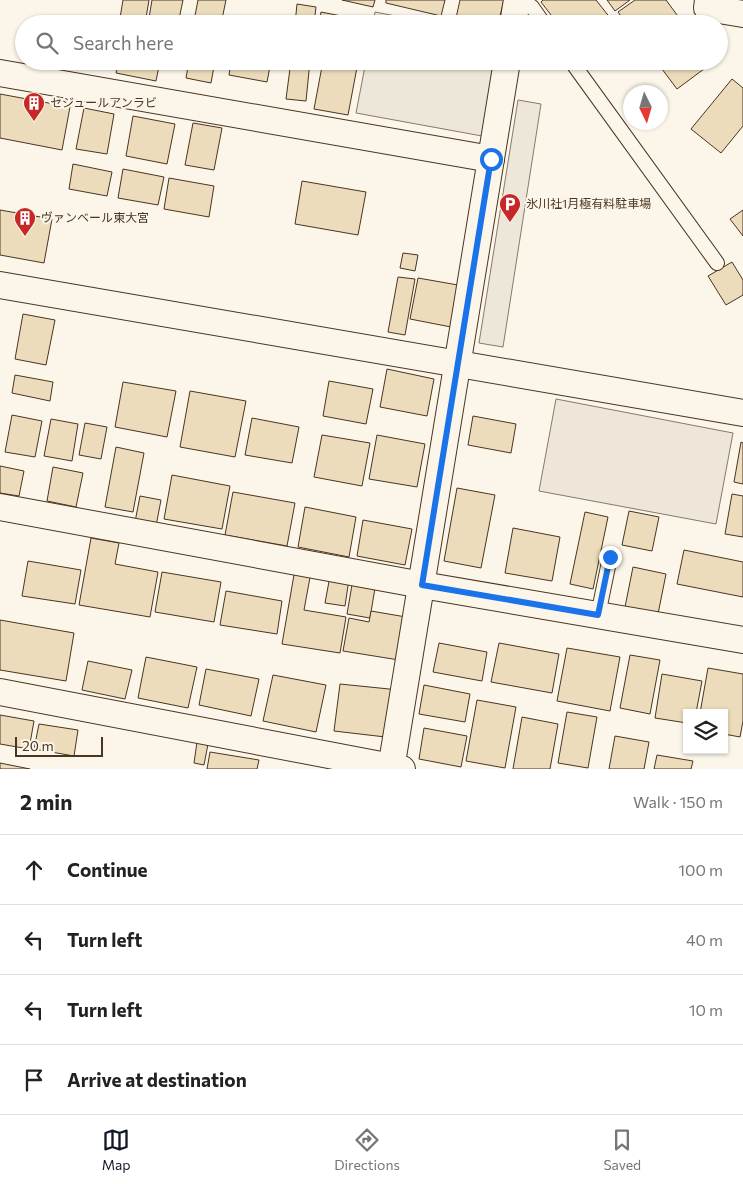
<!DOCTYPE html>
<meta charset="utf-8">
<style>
:root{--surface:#fff;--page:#f2f2f2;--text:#222;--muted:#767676;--line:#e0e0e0;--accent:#111827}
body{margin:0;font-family:Commissioner,"Noto Sans JP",sans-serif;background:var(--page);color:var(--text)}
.controls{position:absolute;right:15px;bottom:15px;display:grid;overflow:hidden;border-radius:0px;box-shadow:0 1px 4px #0004}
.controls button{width:45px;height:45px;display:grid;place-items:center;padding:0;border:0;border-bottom:1px solid var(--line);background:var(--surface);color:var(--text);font:25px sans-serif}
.compass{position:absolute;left:623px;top:85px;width:45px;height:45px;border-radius:50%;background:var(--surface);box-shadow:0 1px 4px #0004;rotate:175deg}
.scale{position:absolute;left:15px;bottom:12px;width:88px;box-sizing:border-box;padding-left:5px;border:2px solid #4a3520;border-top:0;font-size:14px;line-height:18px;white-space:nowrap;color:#4a3520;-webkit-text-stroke:4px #fbf6e9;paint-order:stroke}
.stop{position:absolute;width:15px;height:15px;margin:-11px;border:4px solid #1a73e8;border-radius:50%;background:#fff}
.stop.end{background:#1a73e8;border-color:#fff;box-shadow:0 1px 5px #0008}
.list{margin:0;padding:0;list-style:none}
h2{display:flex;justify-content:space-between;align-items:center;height:65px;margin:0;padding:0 20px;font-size:21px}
h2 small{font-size:16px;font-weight:400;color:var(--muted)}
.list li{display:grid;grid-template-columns:32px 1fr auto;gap:15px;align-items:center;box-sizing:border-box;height:70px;padding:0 20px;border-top:1px solid var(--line)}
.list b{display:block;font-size:19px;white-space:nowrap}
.list em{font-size:16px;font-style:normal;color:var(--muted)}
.icon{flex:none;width:28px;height:28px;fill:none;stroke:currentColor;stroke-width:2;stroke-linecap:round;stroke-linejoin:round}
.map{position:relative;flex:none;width:743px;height:769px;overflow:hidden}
.search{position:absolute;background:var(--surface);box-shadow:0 1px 4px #0004;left:15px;right:15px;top:15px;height:55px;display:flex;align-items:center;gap:12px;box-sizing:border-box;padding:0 18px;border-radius:28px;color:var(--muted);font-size:19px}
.sheet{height:345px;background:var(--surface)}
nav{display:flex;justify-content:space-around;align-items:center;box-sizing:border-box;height:70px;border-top:1px solid var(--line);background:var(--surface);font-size:14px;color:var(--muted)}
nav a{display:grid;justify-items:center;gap:2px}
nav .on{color:var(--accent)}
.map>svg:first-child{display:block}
</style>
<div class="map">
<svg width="743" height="769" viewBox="0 0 743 769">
<rect width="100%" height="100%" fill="#fbf6e9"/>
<path fill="#ede6d9" stroke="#887966" d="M556,399L733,433L716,524L539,491Z"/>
<g fill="#ede7d9" stroke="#887966">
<path d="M375,12L437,24H373Z"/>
<path d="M366,61H496L482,136L356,113Z"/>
<path d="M518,100L541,104L503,347L479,343Z"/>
</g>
<g fill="#ecdcbc" stroke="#4a3520">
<path d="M123,0H149L145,24H119Z"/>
<path d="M152,0H183L178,24H148Z"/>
<path d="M198,0H226L221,24L194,21Z"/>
<path d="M342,0H375L373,7Z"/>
<path d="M386,0H445L441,16L386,3Z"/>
<path d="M460,0H504L498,24H480L456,18Z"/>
<path d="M543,0H596L615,24H558L541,2Z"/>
<path d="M607,0H630L615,11Z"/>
<path d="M635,0H666L683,23L627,24L618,12Z"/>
<path d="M297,4L316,7L314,24H295Z"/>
<path d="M321,12L367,21V24H319Z"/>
<path d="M239,16L278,24H238Z"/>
<path d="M119,61H160L156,81L116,73Z"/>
<path d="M189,61H215L211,83L186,78Z"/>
<path d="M231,61H271L267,82L229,75Z"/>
<path d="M291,61H310L306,101L286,99Z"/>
<path d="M323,61L358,62L348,115L314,109Z"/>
<path d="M656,61H710L712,63L677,89Z"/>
<path d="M732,79L743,88V126L721,153L691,129Z"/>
<path d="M0,94L70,107L62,150L0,138Z"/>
<path d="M84,108L114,114L107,154L76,149Z"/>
<path d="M133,116L175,124L167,164L126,156Z"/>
<path d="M193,123L222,128L214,170L185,165Z"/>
<path d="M73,164L112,172L107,196L69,189Z"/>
<path d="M123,169L164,177L158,205L118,198Z"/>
<path d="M169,178L214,186L209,217L164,209Z"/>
<path d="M302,181L366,192L358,235L295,224Z"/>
<path d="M0,210L52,219L44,263L0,255Z"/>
<path d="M743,210V236L730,219Z"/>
<path d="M403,253L418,255L415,271L400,268Z"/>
<path d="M732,262L743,280V295L726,305L708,276Z"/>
<path d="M398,277L415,279L405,335L388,332Z"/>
<path d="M418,278L458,285L451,327L410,319Z"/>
<path d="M23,314L55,320L46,365L15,359Z"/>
<path d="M387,369L434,379L427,416L380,407Z"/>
<path d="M15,375L53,382L50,401L12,393Z"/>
<path d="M329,381L373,389L366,424L323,416Z"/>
<path d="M123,382L176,391L167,437L115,427Z"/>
<path d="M190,391L246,401L235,457L180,447Z"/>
<path d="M12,415L42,421L35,457L5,452Z"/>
<path d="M473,416L516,424L511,453L468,445Z"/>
<path d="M252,418L299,427L292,463L245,455Z"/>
<path d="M51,419L78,424L72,461L44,456Z"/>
<path d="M85,423L107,427L101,459L79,455Z"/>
<path d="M322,435L370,443L362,486L314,477Z"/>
<path d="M377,435L425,444L417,487L369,479Z"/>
<path d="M741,442L743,443V484L734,482Z"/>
<path d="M116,447L144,453L133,512L105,507Z"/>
<path d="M0,466L24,471L19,496L0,493Z"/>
<path d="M53,467L83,473L76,507L47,501Z"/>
<path d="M172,475L230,486L222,529L164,519Z"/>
<path d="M457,488L495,495L481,568L444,561Z"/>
<path d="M233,492L295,503L287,546L225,535Z"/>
<path d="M732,494L743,496V537L725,534Z"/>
<path d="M140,496L161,500L156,526L135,522Z"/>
<path d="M305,507L356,517L349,557L298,547Z"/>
<path d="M629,511L659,517L652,551L622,545Z"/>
<path d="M585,512L608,517L593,589L570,584Z"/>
<path d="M363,520L412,529L405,565L357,556Z"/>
<path d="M513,528L560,537L552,581L505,573Z"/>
<path d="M91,538L119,543L115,564L158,572L150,617L79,605Z"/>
<path d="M684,550L743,562V597L677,584Z"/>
<path d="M28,561L81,570L75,604L22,596Z"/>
<path d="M633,567L666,574L658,614L625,607Z"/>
<path d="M295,569L311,572L304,610L346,617L340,653L282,644Z"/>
<path d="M162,572L221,582L214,622L155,612Z"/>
<path d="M330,576L349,579L345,606L325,603Z"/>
<path d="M353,579L376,582L370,618L347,614Z"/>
<path d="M226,591L282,601L277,634L220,625Z"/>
<path d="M371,611L406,617L399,660L343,651L349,618L369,622Z"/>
<path d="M0,620L74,633L66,681L0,670Z"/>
<path d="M439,643L487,652L482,681L433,672Z"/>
<path d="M499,643L559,654L552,693L491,682Z"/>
<path d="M567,648L620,657L610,711L557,701Z"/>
<path d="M630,655L660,660L650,714L620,708Z"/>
<path d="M146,657L197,667L188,708L138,698Z"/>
<path d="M88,661L132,670L125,699L82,690Z"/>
<path d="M708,668L743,674V721L740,737L724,734V713H700Z"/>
<path d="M206,669L259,679L251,716L199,705Z"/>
<path d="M662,674L702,681L696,713H687V723L655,718Z"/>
<path d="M273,675L326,685L316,732L263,721Z"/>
<path d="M340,684L399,690L394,738L334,731Z"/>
<path d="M424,685L470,694L465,722L419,714Z"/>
<path d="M477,700L516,707L505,768L466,761Z"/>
<path d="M567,712L597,717L588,768L558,763Z"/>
<path d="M0,715L34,721L29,749L0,744Z"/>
<path d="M522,717L558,724L550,769H513Z"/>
<path d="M39,724L78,730L74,756L34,749Z"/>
<path d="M424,728L467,736L461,767L419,759Z"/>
<path d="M615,736L649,742L644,769H609Z"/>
<path d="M197,742L208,744L204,765L194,763Z"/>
<path d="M210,752L259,760L257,769H207Z"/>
<path d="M657,755L693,761L691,769H654Z"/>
<path d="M0,763L30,769H0Z"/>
</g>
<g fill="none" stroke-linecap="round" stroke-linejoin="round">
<g stroke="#4a3520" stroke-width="16">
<g id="lane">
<path d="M523,0L532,7L544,24"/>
<path d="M571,61L717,263"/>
<path d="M598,615L610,557"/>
</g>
</g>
<g stroke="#4a3520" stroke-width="28">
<g id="street">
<path d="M708,0L707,8L743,14"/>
<path d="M513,24L517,0"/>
<path d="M0,73L491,159"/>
<path d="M0,285L743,413"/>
<path d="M0,507L422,585L743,640"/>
<path d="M0,692L402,769"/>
<path d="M391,769L507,61"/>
</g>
</g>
<use href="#lane" stroke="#fbf6e9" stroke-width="14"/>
<use href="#street" stroke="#fbf6e9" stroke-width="26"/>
</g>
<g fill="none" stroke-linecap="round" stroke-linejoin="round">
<path stroke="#1a73e8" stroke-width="6" d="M491,159L422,585L598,615L610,557"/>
</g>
<defs>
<g id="building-pin" transform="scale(1.125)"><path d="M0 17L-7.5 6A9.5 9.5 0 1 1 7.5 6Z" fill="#c62828" stroke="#fbf6e9"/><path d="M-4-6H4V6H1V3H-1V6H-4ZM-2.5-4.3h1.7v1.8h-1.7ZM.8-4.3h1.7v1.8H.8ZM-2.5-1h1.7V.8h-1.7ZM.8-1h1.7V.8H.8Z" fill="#fff"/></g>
<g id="parking-pin" transform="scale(1.125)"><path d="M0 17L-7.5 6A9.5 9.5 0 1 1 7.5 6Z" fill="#c62828" stroke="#fbf6e9"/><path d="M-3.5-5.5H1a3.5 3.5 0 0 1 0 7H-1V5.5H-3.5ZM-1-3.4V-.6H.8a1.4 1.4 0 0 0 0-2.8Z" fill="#fff"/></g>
</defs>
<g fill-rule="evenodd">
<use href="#building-pin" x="34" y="103"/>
<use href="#parking-pin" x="510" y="204"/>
<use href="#building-pin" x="25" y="218"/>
</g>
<g text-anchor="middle" stroke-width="4" stroke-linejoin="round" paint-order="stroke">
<g font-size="12" fill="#4a3520" stroke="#fbf6e9" text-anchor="start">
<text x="50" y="107">セジュールアンラビ</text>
<text x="526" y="208">氷川社1月極有料駐車場</text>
<text x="41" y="222">ヴァンベール東大宮</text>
</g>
</g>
</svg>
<div class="controls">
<button><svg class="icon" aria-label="layers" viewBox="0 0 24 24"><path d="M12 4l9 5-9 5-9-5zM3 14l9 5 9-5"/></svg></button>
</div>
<svg class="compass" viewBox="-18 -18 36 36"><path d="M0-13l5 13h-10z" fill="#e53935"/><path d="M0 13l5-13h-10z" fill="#767676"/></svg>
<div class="scale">20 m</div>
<div class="stop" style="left:491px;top:159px"></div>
<div class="stop end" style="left:610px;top:557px"></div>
<div class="search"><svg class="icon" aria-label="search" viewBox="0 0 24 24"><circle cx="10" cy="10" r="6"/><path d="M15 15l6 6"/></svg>Search here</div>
</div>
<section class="sheet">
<h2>2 min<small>Walk · 150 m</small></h2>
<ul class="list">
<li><svg class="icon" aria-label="ahead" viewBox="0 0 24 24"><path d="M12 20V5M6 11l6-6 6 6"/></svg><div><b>Continue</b></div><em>100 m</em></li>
<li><svg class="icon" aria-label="left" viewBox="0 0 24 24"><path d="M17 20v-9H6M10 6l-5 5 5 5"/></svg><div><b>Turn left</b></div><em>40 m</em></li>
<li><svg class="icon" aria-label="left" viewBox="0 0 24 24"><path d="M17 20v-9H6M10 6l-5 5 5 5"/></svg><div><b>Turn left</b></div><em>10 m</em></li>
<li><svg class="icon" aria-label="arrive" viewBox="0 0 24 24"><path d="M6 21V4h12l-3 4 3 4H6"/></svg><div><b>Arrive at destination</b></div></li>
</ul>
</section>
<nav>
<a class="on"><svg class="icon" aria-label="map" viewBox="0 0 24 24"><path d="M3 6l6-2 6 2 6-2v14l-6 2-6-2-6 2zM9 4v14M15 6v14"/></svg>Map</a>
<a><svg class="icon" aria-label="directions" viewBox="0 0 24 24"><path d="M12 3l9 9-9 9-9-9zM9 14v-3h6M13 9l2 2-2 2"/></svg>Directions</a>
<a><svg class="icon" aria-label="saved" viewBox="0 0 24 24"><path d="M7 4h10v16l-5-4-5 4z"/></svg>Saved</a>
</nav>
